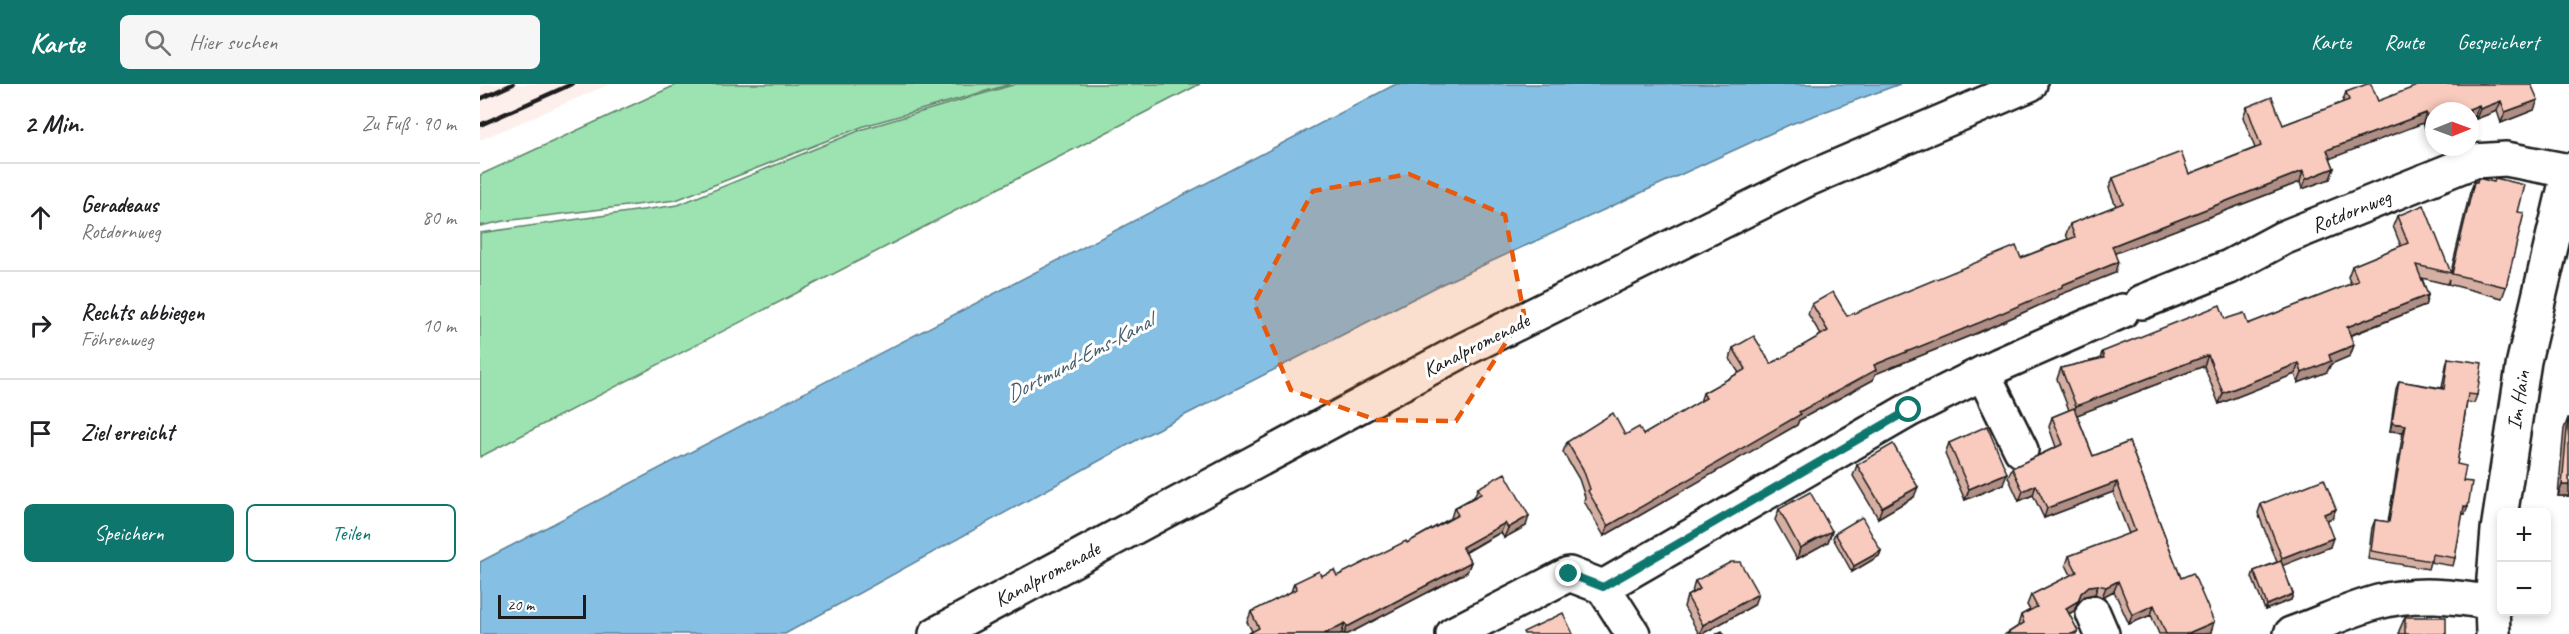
<!DOCTYPE html>
<html lang="de">
<meta charset="utf-8">
<style>
:root{--surface:#fff;--page:#f6f6f6;--text:#202124;--muted:#757577;--line:#e0e0e0;--accent:#0f766e}
body{margin:0;font-family:Caveat,sans-serif;background:var(--page);color:var(--text)}
.controls{position:absolute;right:18px;bottom:18px;display:grid;overflow:hidden;border-radius:9px;box-shadow:0 3px 9px #0003}
.controls button{width:54px;height:54px;display:grid;place-items:center;padding:0;border:0;border-bottom:2px solid var(--line);background:var(--surface);color:var(--text);font:30px sans-serif}
.compass{position:absolute;left:1945px;top:18px;width:54px;height:54px;border-radius:50%;background:var(--surface);box-shadow:0 3px 9px #0003;rotate:89deg}
.scale{position:absolute;left:18px;bottom:15px;width:88px;box-sizing:border-box;padding-left:6px;border:3px solid #1c1c1c;border-top:0;font-size:16px;line-height:21px;white-space:nowrap;color:#1c1c1c;-webkit-text-stroke:4px #fff;paint-order:stroke}
.stop{position:absolute;width:18px;height:18px;margin:-14px;border:4px solid #0f766e;border-radius:50%;background:#fff}
.stop.end{background:#0f766e;border-color:#fff;box-shadow:0 2px 6px #0008}
.list{margin:0;padding:0;list-style:none}
h2{display:flex;justify-content:space-between;align-items:center;height:78px;margin:0;padding:0 24px;font-size:26px}
h2 small{font-size:20px;font-weight:400;color:var(--muted)}
.list li{display:grid;grid-template-columns:39px 1fr auto;gap:18px;align-items:center;box-sizing:border-box;height:108px;padding:0 24px;border-top:2px solid var(--line)}
.list b{display:block;font-size:22px;white-space:nowrap}
.list p{margin:0;font-size:20px;white-space:nowrap;color:var(--muted)}
.list em{font-size:20px;font-style:normal;color:var(--muted)}
.actions{display:flex;gap:12px;padding:18px 24px}
.actions a{flex:1;padding:14px 0;border:2px solid var(--accent);border-radius:9px;text-align:center;font-size:21px;color:var(--accent)}
.actions .main{background:var(--accent);color:#fff}
.icon{flex:none;width:33px;height:33px;fill:none;stroke:currentColor;stroke-width:2;stroke-linecap:round;stroke-linejoin:round}
.map{position:relative;flex:none;width:2089px;height:550px;overflow:hidden}
header{display:flex;align-items:center;gap:36px;box-sizing:border-box;height:84px;padding:0 30px;background:var(--accent);color:#fff}
header strong{font-size:28px}
nav{display:flex;gap:33px;margin-inline-start:auto;font-size:21px}
.search{width:420px;height:54px;background:var(--page);display:flex;align-items:center;gap:15px;box-sizing:border-box;padding:0 21px;border-radius:9px;color:var(--muted);font-size:22px}
main{display:flex}
aside{flex:1;background:var(--surface)}
.map>svg:first-child{display:block}
</style>
<header>
<strong>Karte</strong>
<div class="search"><svg class="icon" aria-label="search" viewBox="0 0 24 24"><circle cx="10" cy="10" r="6"/><path d="M15 15l6 6"/></svg>Hier suchen</div>
<nav><a>Karte</a><a>Route</a><a>Gespeichert</a></nav>
</header>
<main>
<aside>
<h2>2 Min.<small>Zu Fuß · 90 m</small></h2>
<ul class="list">
<li><svg class="icon" aria-label="ahead" viewBox="0 0 24 24"><path d="M12 20V5M6 11l6-6 6 6"/></svg><div><b>Geradeaus</b><p>Rotdornweg</p></div><em>80 m</em></li>
<li><svg class="icon" aria-label="right" viewBox="0 0 24 24"><path d="M7 20v-9h11M14 6l5 5-5 5"/></svg><div><b>Rechts abbiegen</b><p>Föhrenweg</p></div><em>10 m</em></li>
<li><svg class="icon" aria-label="arrive" viewBox="0 0 24 24"><path d="M6 21V4h12l-3 4 3 4H6"/></svg><div><b>Ziel erreicht</b></div></li>
</ul>
<div class="actions"><a class="main">Speichern</a><a>Teilen</a></div>
</aside>
<div class="map">
<svg width="2089" height="550" viewBox="0 0 2089 550">
<rect width="100%" height="100%" fill="#fff"/>
<filter id="ink" filterUnits="userSpaceOnUse"><feTurbulence type="fractalNoise" baseFrequency=".0167" numOctaves="2"/><feDisplacementMap in="SourceGraphic" scale="12" xChannelSelector="R" yChannelSelector="G"/><feConvolveMatrix kernelMatrix="1 2 1 2 8 2 1 2 1" color-interpolation-filters="sRGB"/></filter>
<g filter="url(#ink)">
<path fill="#fdefec" d="M7,0H130L0,56V3Z"/>
<g fill="#9ce3b1" stroke="#5c8066" stroke-width="1.5">
<path d="M198,0H531L384,42L196,116L24,137L0,142V91Z"/>
<path d="M536,0H720L0,373V149L198,121L383,45Z"/>
</g>
<path fill="#85c0e4" stroke="#5b7e94" stroke-width="1.5" d="M916,0H1420L1311,40L962,200L666,351L305,550H0V478Z"/>
<g fill="none" stroke-linecap="round" stroke-linejoin="round">
<g stroke="#1c1c1c" stroke-width="38">
<g id="minor">
<path d="M1662,218L1749,183L1803,154L1994,77L2026,75L2089,87"/>
<path d="M1503,289L1541,366"/>
<path d="M1123,503L1429,326L1519,281L1642,227"/>
<path d="M1613,529L1622,550"/>
<path d="M456,550L987,264L1328,95L1550,0"/>
<path d="M973,550L1089,490L1123,503L1153,550"/>
<path d="M1811,550C1840,540 1868,526 1898,518C1935,508 1974,512 2012,519"/>
<path d="M2013,550L2012,519L2018,446L2044,277L2089,86"/>
</g>
</g>
<use href="#minor" stroke="#fff" stroke-width="33"/>
<g stroke="#1c1c1c" stroke-width="4.5">
<path d="M0,15L33,0"/>
<path d="M0,41L92,0"/>
</g>
</g>
<g fill="#d6afa3" stroke="#1c1c1c" stroke-width="1.5">
<path d="M2051,0L2054,26L2021,39L2017,27L1996,35L1995,32L1990,34V27H1954V47L1947,50L1943,39L1850,74L1854,84L1850,95L1822,105L1820,98L1635,169V189L1579,211L1578,213L1497,249L1395,290L1393,296L1319,336L1317,341L1124,452L1104,417L1105,413L1099,395L1083,368L1087,358L1145,351H1163L1220,318L1223,309L1259,289L1250,275L1253,264L1291,280L1341,251L1328,230L1332,220L1367,232L1541,174L1588,155L1586,150L1590,140L1636,122L1629,104L1633,94L1709,90L1775,64L1763,33L1767,23L1803,41L1862,19L1866,8L1898,17Z"/>
<path d="M2015,94L2038,128L2026,203L2022,214L1968,200L1969,195L1967,200L1942,194L1948,211L1945,222L1870,252L1874,261L1870,272L1851,280L1847,288L1818,299L1815,290L1739,320L1724,282L1597,331L1613,372L1649,358L1701,494L1731,548L1726,550H1679L1671,531L1649,540L1634,507L1622,513L1615,510L1605,512L1598,518L1594,527L1589,530L1598,547L1597,550H1526L1538,542V541L1541,531L1550,526L1547,521L1551,511L1591,491L1586,481L1589,472L1649,450L1633,408L1564,434L1553,411L1539,417L1528,393L1532,384L1576,363L1569,343L1572,333L1589,326L1577,295L1581,284L1620,275L1622,268L1745,235L1768,240L1871,200L1868,193L1872,182L1921,162L1913,142L1917,132L1971,188L1990,108L1994,98H2014Z"/>
<path d="M1968,274L1997,311L1994,319L1987,318L1977,380L1983,397L1985,430H1982L1975,474L1973,482L1950,478L1948,485L1888,475L1892,444L1895,436L1908,438L1923,348L1910,347L1916,305L1919,297L1962,304L1966,282Z"/>
<path d="M2088,334L2089,412H2078L2084,345Z"/>
<path d="M1469,359L1523,400L1485,416L1465,370Z"/>
<path d="M1377,381L1434,413L1398,434L1373,392Z"/>
<path d="M998,404L1046,442L1024,454L1021,448L985,469L991,478L987,488L868,550H862V549L860,550H768L772,547L767,538L771,528L811,508L814,499L841,492H857L927,459L971,434L974,424L994,413Z"/>
<path d="M1781,420L1852,434L1846,436L1850,463L1802,481L1813,510L1811,516L1785,526L1772,493L1774,487L1797,478L1778,429Z"/>
<path d="M1299,425L1352,447L1348,458L1317,475L1295,436Z"/>
<path d="M1355,449L1401,467L1399,472L1372,488L1353,454Z"/>
<path d="M1215,497L1274,521L1222,550H1219L1204,523L1207,512L1212,509V508Z"/>
<path d="M1925,533L1966,550H1919V547Z"/>
</g>
<g fill="#ae8e85" stroke="#1c1c1c" stroke-width="1.5">
<path d="M2058,16L2054,26L2021,39L2025,28Z"/>
<path d="M2021,17L2017,27L1996,35L2000,25Z"/>
<path d="M1999,21L1995,32L1990,34V27H1984Z"/>
<path d="M1946,29L1943,39L1844,77L1847,66Z"/>
<path d="M1954,38V47L1947,50L1951,40Z"/>
<path d="M1854,84L1850,95L1822,105L1826,95Z"/>
<path d="M1823,87L1820,98L1628,172L1632,162Z"/>
<path d="M1638,178L1635,189L1579,211L1578,213L1497,249L1395,290L1393,296L1319,336L1317,341L1124,452L1128,442L1319,328L1394,281L1582,201Z"/>
<path d="M1948,211L1945,222L1863,254L1867,243Z"/>
<path d="M1874,261L1870,272L1851,280L1847,288L1818,299L1822,289L1849,271Z"/>
<path d="M1728,271L1724,282L1592,333L1596,322Z"/>
<path d="M1819,279L1815,290L1739,320L1743,309Z"/>
<path d="M1912,339L1926,341L1923,348L1910,347Z"/>
<path d="M1527,389L1523,400L1485,416L1489,405Z"/>
<path d="M1637,398L1633,408L1564,434L1567,424Z"/>
<path d="M1556,401L1553,411L1539,417L1543,407Z"/>
<path d="M2082,401H2089V412H2078Z"/>
<path d="M1438,403L1434,413L1398,434L1402,423Z"/>
<path d="M1984,422L1988,423L1985,430H1981Z"/>
<path d="M1856,425L1852,434L1840,439L1844,430Z"/>
<path d="M1049,432L1046,442L1024,454L1028,444Z"/>
<path d="M1025,439L1021,448L978,472L982,463Z"/>
<path d="M1352,447L1348,458L1317,475L1320,464Z"/>
<path d="M1853,454L1850,463L1799,483L1802,474Z"/>
<path d="M1401,467L1399,472L1372,488L1374,482Z"/>
<path d="M991,478L987,488L868,550H864L867,543Z"/>
<path d="M1638,497L1634,507L1622,513L1626,503Z"/>
<path d="M1618,501L1615,510L1605,512L1598,518L1601,509L1609,502Z"/>
<path d="M1278,510L1274,521L1222,550H1220L1223,541Z"/>
<path d="M1813,510L1811,516L1785,526L1787,521Z"/>
<path d="M1598,517L1594,527L1582,533L1586,524Z"/>
<path d="M1674,521L1671,531L1649,540L1652,531Z"/>
<path d="M1734,538L1731,548L1726,550H1706Z"/>
<path d="M865,539L862,549L860,550H844Z"/>
</g>
<g fill="#f9cbbe" stroke="#1c1c1c" stroke-width="1.5">
<path d="M1887,0H1891L1898,17L1942,0H2051L2058,16L2025,28L2021,17L2000,25L1999,21L1984,27H1954V38L1951,40L1946,29L1847,66L1854,84L1826,95L1823,87L1632,162L1638,178L1582,201V203L1501,238L1394,281L1396,286L1319,328L1321,330L1128,442L1108,407L1110,405L1103,385L1087,358L1133,329L1145,351L1159,343L1163,351L1226,314L1223,309L1266,285L1253,264L1274,252L1291,280L1348,247L1332,220L1353,208L1367,232L1536,162L1541,174L1595,153L1590,140L1643,119L1633,94L1701,68L1709,90L1781,62L1767,23L1792,13L1803,41L1869,16L1866,8Z"/>
<path d="M1998,94L2014,98L2015,94L2045,101L2038,128L2044,129L2026,203L1972,190L1994,98H1997Z"/>
<path d="M1944,121L1971,189L1936,181L1948,211L1867,243L1874,261L1849,271L1851,277L1822,289L1819,279L1743,309L1728,271L1596,322L1581,284L1624,274L1622,268L1740,221L1745,235L1764,229L1768,240L1878,197L1872,182L1928,159L1917,132Z"/>
<path d="M1968,274L2002,279L1997,311L1988,310L1977,380L1986,382L1983,397L1992,398L1988,423L1984,422L1975,474L1952,470L1951,477L1891,467L1895,436L1909,438L1926,341L1912,339L1919,297L1964,305Z"/>
<path d="M1594,324L1613,372L1649,358L1701,494L1713,489L1734,538L1706,550H1686L1674,521L1652,531L1638,497L1626,503L1618,501L1609,502L1601,509L1598,517L1586,524L1598,547L1592,550H1526L1544,539L1541,531L1557,523L1551,511L1597,488L1589,472L1655,447L1637,398L1567,424L1556,401L1543,407L1532,384L1583,360L1572,333Z"/>
<path d="M2088,334H2089V401H2082Z"/>
<path d="M1507,342L1527,389L1489,405L1469,359Z"/>
<path d="M1413,360L1438,403L1402,423L1377,381Z"/>
<path d="M1025,389L1049,432L1028,444L1025,439L982,463L991,478L867,543L865,539L844,550H768L779,544L771,528L817,505L814,499L839,487L841,492L854,486L857,492L926,457L927,459L978,431L974,424L1001,410L998,404Z"/>
<path d="M1844,395L1856,425L1844,430L1853,454L1802,474L1781,420Z"/>
<path d="M1330,408L1352,447L1320,464L1299,425Z"/>
<path d="M1382,433L1401,467L1374,482L1355,449Z"/>
<path d="M1801,477L1813,510L1787,521L1774,487Z"/>
<path d="M1251,478H1260L1278,510L1223,541L1207,512L1220,505L1215,497Z"/>
<path d="M1083,529L1093,550H1044L1043,548Z"/>
<rect x="1925" y="533" width="41" height="17"/>
<path d="M1242,547L1244,550H1236Z"/>
</g>
</g>
<g fill="none" stroke-linecap="round" stroke-linejoin="round" filter="url(#ink)">
<path stroke="#0f766e" stroke-width="8" d="M1089,490L1123,503L1429,326"/>
</g>
<path fill="#e8590c" fill-opacity="0.2" stroke="#e8590c" stroke-width="4.5" stroke-dasharray="12 8" stroke-linejoin="round" d="M929,90L1025,131L1044,230L976,337L897,336L811,306L774,219L833,107Z"/>
<g text-anchor="middle" stroke-width="6" stroke-linejoin="round" paint-order="stroke">
<g font-size="21" fill="#1c1c1c" stroke="#fff">
<text transform="translate(1871 127) rotate(-22)" y="7">Rotdornweg</text>
<text transform="translate(996 261) rotate(-27)" y="7">Kanalpromenade</text>
<text transform="translate(2038 316) rotate(-81)" y="7">Im Hain</text>
<text transform="translate(567 490) rotate(-28)" y="7">Kanalpromenade</text>
</g>
<g font-size="22" font-style="italic" fill="#465e6c" stroke="#fff">
<text transform="translate(599 273) rotate(-28)" y="8">Dortmund-Ems-Kanal</text>
</g>
</g>
</svg>
<div class="controls">
<button>+</button>
<button>−</button>
</div>
<svg class="compass" viewBox="-18 -18 36 36"><path d="M0-13l5 13h-10z" fill="#e53935"/><path d="M0 13l5-13h-10z" fill="#757577"/></svg>
<div class="scale">20 m</div>
<div class="stop" style="left:1429px;top:326px"></div>
<div class="stop end" style="left:1089px;top:490px"></div>
</div>
</main>
